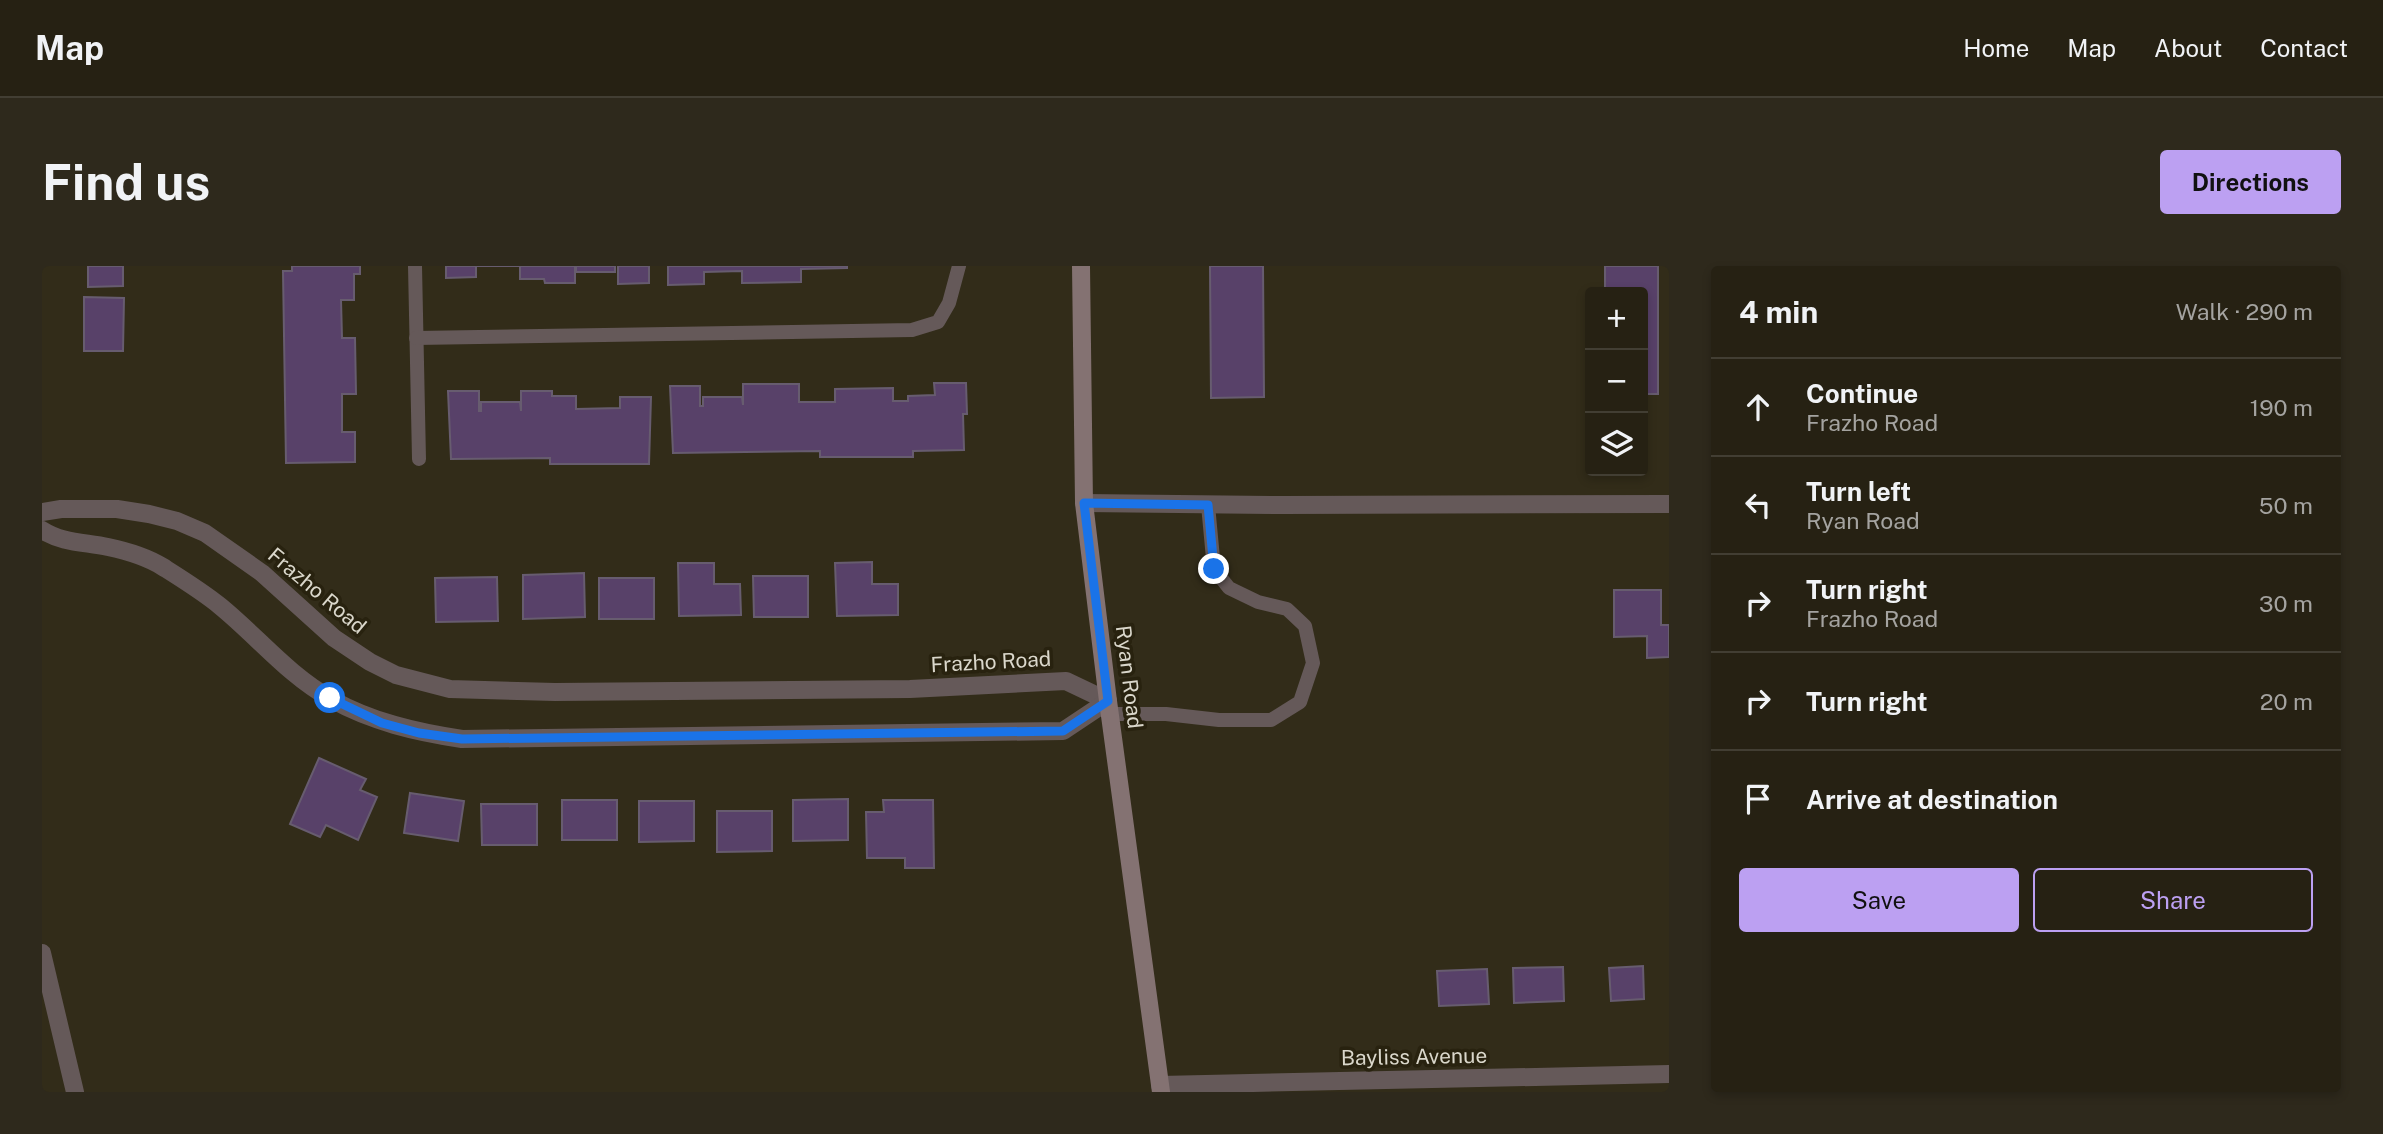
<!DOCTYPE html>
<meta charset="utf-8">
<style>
:root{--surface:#262113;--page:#2e291c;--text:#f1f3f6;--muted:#a4a3a0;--line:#423e33;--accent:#bca0f2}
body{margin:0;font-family:"Public Sans",sans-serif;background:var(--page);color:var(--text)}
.controls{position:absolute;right:21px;top:21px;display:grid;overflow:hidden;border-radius:7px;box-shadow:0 4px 10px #0003}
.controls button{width:63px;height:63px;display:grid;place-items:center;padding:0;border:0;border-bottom:2px solid var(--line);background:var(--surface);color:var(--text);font:35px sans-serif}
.stop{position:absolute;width:21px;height:21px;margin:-16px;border:5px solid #1a73e8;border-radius:50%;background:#fff}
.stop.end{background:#1a73e8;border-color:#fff;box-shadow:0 2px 7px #0008}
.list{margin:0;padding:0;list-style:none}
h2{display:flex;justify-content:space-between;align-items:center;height:91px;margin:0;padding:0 28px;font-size:30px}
h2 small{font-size:23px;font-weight:400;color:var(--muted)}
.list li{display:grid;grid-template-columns:46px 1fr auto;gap:21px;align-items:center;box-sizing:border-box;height:98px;padding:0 28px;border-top:2px solid var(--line)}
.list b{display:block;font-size:26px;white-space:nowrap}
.list p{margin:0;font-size:23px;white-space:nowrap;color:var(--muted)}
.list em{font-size:23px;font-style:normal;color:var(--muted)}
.actions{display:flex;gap:14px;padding:21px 28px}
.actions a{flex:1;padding:16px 0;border:2px solid var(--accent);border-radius:7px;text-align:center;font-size:24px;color:var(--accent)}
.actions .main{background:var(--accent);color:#111}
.icon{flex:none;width:38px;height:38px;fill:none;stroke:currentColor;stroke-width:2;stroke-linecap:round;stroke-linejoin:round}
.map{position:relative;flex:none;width:1627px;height:826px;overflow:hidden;border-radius:7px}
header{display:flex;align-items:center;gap:42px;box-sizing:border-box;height:98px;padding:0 35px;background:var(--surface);border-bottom:2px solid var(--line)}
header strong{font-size:33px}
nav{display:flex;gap:38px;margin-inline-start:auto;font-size:24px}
.intro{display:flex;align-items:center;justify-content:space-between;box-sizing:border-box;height:168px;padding:0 42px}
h1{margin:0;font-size:49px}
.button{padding:18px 32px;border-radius:7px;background:var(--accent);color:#111;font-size:24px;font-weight:700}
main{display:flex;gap:42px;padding:0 42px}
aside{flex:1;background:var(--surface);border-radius:7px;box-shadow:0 4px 10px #0003}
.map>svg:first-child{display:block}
</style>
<header>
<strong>Map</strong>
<nav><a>Home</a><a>Map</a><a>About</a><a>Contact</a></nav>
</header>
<div class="intro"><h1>Find us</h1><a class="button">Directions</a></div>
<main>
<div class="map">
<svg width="1627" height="826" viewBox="0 0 1627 826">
<rect width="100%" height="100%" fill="#322c19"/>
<g fill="#584169" stroke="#675c6f" stroke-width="2">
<path d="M46,0H81V20L46,21Z"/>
<path d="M250,0H318V8H312V34H299L300,72H313L314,128H300V166H313V196L244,197L241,5H250Z"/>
<path d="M404,0H533V17H503L502,13H478V0H434V11L404,12Z"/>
<rect x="534" y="0" width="39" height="6"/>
<path d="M576,0H607V17L576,18Z"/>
<path d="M626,0H805V2L759,3V16L700,17V5L662,6V18L626,19Z"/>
<path d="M1168,0H1221L1222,131L1169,132Z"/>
<path d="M1563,0H1616V128H1601V26H1563Z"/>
<path d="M42,31L82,32L81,85H42Z"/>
<path d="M892,117H924L925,148H921L922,184L871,185V191H778V185L631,187L628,120H658V140H661V131H700L701,139V118H757V136H793V123L851,122V135H866V130L893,129Z"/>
<path d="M406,125H437V145H439V136H478L479,145V125H510V130H534V143L578,142V131H609L607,198H508V192L409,193Z"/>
<path d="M830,296V318H856V349L795,350L793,297Z"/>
<path d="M636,297H672V318H698L699,349L637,350Z"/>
<path d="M542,307L543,351L481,353V309Z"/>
<path d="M711,310H766V351H712Z"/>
<path d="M455,311L456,355L394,356L393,312Z"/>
<rect x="557" y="312" width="55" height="41"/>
<path d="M1572,324H1619V359H1627V391L1605,392V370L1572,371Z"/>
<path d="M277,492L324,513L318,524L335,531L316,574L284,559L278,571L248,558Z"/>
<path d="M368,527L422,535L416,575L362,567Z"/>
<path d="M806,533V574L751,575V534Z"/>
<rect x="520" y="534" width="55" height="40"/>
<path d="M841,534H891L892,602H863V592H825L824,546H842Z"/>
<path d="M597,535H652V575L597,576Z"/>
<path d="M439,538H495V579H440Z"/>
<path d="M675,545H730V585L675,586Z"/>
<path d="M1601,700L1602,733L1569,735L1567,702Z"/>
<path d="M1521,701L1522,735L1472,737L1471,702Z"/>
<path d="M1445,703L1447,738L1397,740L1395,705Z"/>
</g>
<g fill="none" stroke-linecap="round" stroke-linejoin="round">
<g stroke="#655959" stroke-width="14">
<path d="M373,0L377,193"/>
<path d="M374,72L870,64L896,56L907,37L917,0"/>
<path d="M1068,448H1124L1177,454H1229L1258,436L1271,397L1263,360L1245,343L1216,336L1187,322L1172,303L1166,239"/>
</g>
<g stroke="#655959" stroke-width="18">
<path d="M1042,237L1240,239L1627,238"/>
<path d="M0,246L19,243H75L107,248L135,255L163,267L220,307L292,372L328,396L354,409L408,423L513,426L868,423L1024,415L1066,435"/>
<path d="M0,264C20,277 43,276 66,281C85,285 105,291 121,301C140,313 161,326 178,340C216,371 246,409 289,433C330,456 374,466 420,473L1021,465L1066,435"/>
<path d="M0,687L33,826"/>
<path d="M1118,819L1627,808"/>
</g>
<path stroke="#847272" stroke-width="18" d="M1039,0L1042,237L1066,435L1119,826"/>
</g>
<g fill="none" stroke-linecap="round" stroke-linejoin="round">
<path stroke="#1a73e8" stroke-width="9" d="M288,432L340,457L377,467L420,473L1021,465L1066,435L1042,237L1166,239L1172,303"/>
</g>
<g text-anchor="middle" stroke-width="7" stroke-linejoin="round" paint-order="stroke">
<g font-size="21" fill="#dad7cb" stroke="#28220f">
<text transform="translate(275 325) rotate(40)" y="7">Frazho Road</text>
<text transform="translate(949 396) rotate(-3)" y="7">Frazho Road</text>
<text transform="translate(1087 411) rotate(83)" y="7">Ryan Road</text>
<text transform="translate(1372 791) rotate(-1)" y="7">Bayliss Avenue</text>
</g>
</g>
</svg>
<div class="controls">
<button>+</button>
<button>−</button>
<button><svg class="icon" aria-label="layers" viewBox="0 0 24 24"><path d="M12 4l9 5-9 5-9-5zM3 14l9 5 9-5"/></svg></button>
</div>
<div class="stop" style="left:288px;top:432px"></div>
<div class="stop end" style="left:1172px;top:303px"></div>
</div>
<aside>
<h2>4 min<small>Walk · 290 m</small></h2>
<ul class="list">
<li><svg class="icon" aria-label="ahead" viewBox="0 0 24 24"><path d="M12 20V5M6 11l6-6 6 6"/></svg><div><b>Continue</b><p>Frazho Road</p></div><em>190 m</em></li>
<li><svg class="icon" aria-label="left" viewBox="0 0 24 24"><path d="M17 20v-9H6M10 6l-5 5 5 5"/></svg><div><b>Turn left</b><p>Ryan Road</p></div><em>50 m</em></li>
<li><svg class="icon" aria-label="right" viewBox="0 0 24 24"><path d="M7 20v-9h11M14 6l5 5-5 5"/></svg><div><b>Turn right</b><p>Frazho Road</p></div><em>30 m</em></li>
<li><svg class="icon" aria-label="right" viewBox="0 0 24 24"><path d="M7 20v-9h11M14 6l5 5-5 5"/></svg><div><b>Turn right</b></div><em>20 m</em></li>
<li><svg class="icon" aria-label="arrive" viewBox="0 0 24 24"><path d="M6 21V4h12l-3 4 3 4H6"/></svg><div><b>Arrive at destination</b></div></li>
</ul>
<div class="actions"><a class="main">Save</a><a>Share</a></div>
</aside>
</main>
